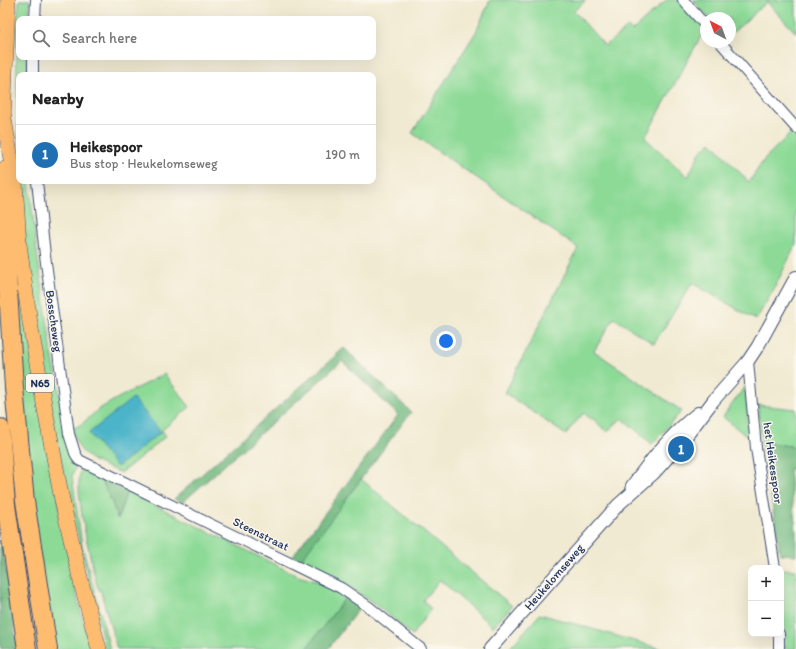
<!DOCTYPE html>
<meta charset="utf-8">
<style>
:root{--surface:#fff;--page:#f2f2f2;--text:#222;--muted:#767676;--line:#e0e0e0;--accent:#1f6fb2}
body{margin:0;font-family:Itim,sans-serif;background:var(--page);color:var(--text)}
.controls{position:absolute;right:12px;bottom:12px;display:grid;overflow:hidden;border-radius:8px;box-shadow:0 4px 16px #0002}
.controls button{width:36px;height:36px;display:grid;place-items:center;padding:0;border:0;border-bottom:1px solid var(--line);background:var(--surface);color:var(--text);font:20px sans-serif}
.compass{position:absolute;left:700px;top:12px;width:36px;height:36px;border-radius:50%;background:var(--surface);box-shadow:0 4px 16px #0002;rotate:319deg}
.you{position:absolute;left:446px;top:341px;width:14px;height:14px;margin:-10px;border:3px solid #fff;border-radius:50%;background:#1a73e8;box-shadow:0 0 0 6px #1a73e833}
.badge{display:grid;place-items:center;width:26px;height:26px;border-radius:50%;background:var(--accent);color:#fff;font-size:13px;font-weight:700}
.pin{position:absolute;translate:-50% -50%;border:2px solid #fff;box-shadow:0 1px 4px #0006}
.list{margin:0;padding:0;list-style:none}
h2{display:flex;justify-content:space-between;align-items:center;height:52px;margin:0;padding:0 16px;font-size:17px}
h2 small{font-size:13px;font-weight:400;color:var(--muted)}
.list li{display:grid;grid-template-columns:26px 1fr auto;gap:12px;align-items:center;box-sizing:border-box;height:60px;padding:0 16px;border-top:1px solid var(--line)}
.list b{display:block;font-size:15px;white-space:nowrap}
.list p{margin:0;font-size:13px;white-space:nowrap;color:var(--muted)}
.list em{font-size:13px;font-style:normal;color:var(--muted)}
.icon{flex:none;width:22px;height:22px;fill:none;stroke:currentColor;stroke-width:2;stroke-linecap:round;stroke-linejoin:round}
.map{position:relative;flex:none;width:796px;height:649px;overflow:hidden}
.search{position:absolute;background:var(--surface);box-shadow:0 4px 16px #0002;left:16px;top:16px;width:360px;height:44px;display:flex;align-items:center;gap:10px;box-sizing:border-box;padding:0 14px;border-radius:8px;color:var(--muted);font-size:15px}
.panel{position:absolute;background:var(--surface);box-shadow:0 4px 16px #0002;left:16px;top:72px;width:360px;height:112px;border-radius:8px}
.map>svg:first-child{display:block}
</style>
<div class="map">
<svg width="796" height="649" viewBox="0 0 796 649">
<rect width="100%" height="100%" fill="#fbf7ec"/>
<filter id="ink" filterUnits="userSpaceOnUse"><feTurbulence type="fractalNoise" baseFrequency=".025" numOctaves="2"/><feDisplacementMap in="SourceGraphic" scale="8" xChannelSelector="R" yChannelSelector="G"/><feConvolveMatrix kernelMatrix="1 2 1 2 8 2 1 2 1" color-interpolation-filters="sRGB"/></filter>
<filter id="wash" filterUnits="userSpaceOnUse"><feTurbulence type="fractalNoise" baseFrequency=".012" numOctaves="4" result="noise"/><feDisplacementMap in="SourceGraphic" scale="16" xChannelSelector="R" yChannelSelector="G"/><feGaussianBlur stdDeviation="0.9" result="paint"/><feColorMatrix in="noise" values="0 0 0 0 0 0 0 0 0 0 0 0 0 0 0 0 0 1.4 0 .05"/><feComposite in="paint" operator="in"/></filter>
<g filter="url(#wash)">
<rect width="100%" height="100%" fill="#f1ead2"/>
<g fill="#8dda97" stroke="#54847a">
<path d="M19,0H30L29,19H19V57H28V75H19V179L16,35Z"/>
<path d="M490,0H586L574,11L605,46L628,27L632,31L666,0H683L706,27L645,138L688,177L700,152L711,142L749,182L766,157L795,129L796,130V244L775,287L756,320L692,283L654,344L614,318L594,351L682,411L652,444L622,418L607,432L592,418L590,419L584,413L573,425L566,435L505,393L578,248L412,133L476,32Z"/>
<path d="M693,0H796V33L767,2L730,35V18H709Z"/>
<path d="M19,181H29L36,245L52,353L67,432L78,461L72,476L82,545L110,649H105L66,487L29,302Z"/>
<path d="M14,253L76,593L90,649H55L44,590L21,400Z"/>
<path d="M164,374L190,407L162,430L166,436L121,473C96,462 79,459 72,429C85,424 90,415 101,408C122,395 143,385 164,374Z"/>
<path d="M745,386L750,439L723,417Z"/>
<path d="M758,405L796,409V447L762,442Z"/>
<path d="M81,468L100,477L109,495L117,518L127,491L298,576L319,582L346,597L306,649H117L101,592L97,586C91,558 73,493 81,468Z"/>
<path d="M361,479L512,606L493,627L440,580L423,600L431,609L412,635C397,622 382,609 366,598C345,583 323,572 300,561Z"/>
<path d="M781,569L796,570V649H785Z"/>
<path d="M540,614L662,649H509Z"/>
</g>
<g fill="#72ba80" stroke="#46746f">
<path d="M344,348L411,412L300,561L292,557L398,415L342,361L183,502L174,499Z"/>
<path d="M762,442L796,447V469H789L796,532V555L780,554Z"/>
<path d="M100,477L127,491L118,519L115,509Z"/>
<path d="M0,530L15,633L18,649H1L0,640Z"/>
<path d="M346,597L360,607L328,649H306Z"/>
</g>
<path fill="#4bb4c9" stroke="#337294" d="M133,398L161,432L117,467L89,433Z"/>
</g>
<g filter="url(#ink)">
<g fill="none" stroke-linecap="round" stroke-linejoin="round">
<g stroke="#3b4b6f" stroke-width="12">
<g id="minor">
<path d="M683,0L706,26"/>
<path d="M35,19L36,0"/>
<path d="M720,42L796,128"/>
<path d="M33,75V57"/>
<path d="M37,181L45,255L69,434L75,453L79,460L341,588L369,607L421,649"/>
<path d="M748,361L756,448L775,568"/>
<path d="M779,649V634"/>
</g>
</g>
<g stroke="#3b4b6f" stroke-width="14">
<g id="tertiary">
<path d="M632,486C651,459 672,433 698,413"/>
<path d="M490,649L618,505L654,473L685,438L713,401L748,361L758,346L796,277"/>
</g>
</g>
<g stroke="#3b4b6f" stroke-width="16">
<g id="primary">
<path d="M3,113L15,182L19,244L30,323L46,415L63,505L82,586L99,649"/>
<path d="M3,123L8,0"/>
<path d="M4,169V224"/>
</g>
</g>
<g stroke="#3b4b6f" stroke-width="20">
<g id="motorway">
<path d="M4,224L14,388L25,501L48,649"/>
<path d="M0,428L6,505L27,649"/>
</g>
</g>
<use href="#minor" stroke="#fff" stroke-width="10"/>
<use href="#tertiary" stroke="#fff" stroke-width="12"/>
<use href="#primary" stroke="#fdbc6f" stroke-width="15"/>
<use href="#motorway" stroke="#fdbc6f" stroke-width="18"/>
</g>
</g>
<g text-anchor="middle" stroke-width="3" stroke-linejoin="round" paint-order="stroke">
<rect fill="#fbf7ec" stroke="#5e6b89" stroke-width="1" x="26" y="374" width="28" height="18" rx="3"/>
<g font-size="11" font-weight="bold" fill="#1b2f5e">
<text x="40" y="387">N65</text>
</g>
<g font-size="12" fill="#1b2f5e" stroke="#fbf7ec">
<text transform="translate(54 321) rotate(82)" y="4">Bosscheweg</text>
<text transform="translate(773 463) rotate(82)" y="4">het Heikesspoor</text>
<text transform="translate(261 534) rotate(26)" y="4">Steenstraat</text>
<text transform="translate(554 577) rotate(-49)" y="4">Heukelomseweg</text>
</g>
</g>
</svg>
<div class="controls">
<button>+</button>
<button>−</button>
</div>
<svg class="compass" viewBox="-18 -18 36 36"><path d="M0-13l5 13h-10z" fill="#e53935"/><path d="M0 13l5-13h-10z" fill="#767676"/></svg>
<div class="you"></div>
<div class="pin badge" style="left:681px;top:449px">1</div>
<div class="search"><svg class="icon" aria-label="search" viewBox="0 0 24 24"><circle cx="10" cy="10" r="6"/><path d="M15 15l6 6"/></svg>Search here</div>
<section class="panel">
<h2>Nearby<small></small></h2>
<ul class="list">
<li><span class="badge">1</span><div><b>Heikespoor</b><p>Bus stop · Heukelomseweg</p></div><em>190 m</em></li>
</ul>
</section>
</div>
